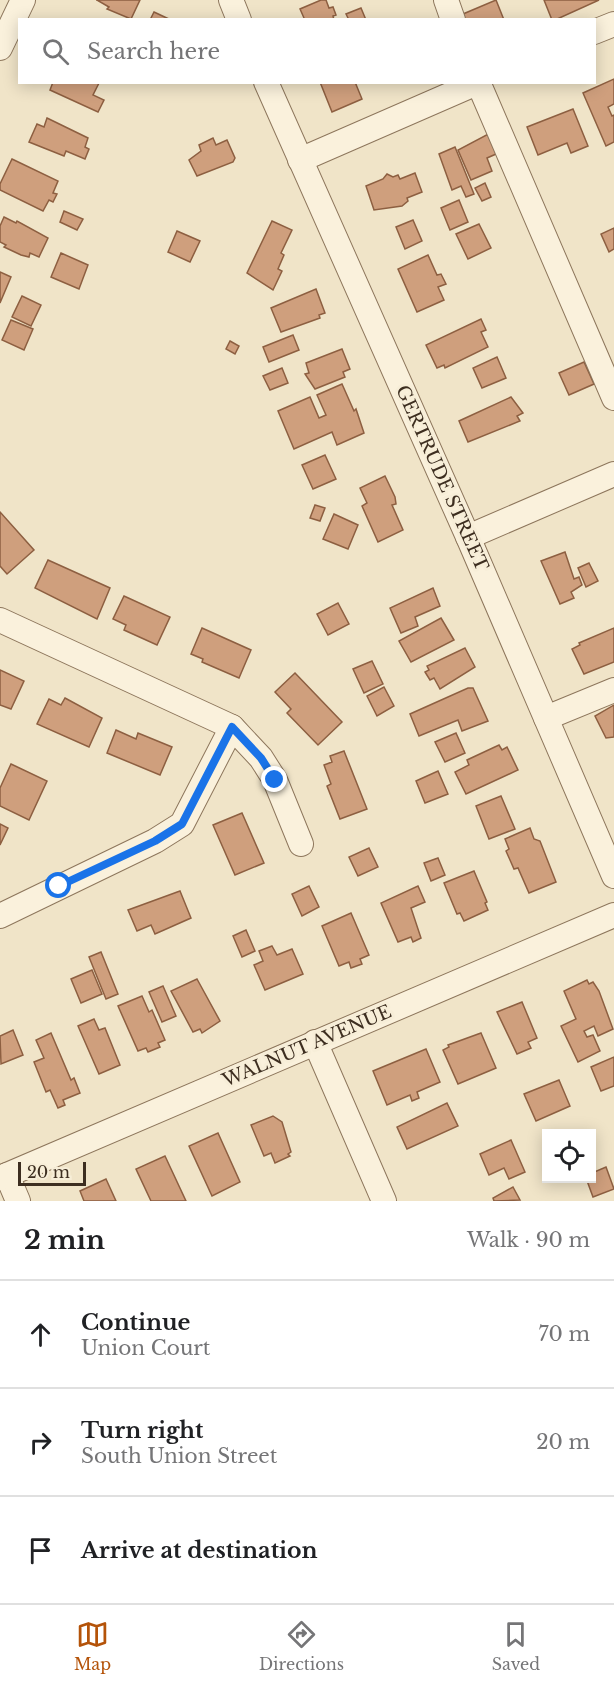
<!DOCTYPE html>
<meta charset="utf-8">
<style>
:root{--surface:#fff;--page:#f2f2f2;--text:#202124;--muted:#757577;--line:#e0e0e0;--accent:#b45309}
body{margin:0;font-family:"Libre Baskerville",serif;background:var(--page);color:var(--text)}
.controls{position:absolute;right:18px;bottom:18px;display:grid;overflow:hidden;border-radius:0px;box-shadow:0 3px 15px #0003}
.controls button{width:54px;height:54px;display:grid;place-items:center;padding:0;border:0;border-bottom:2px solid var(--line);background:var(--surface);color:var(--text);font:30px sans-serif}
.scale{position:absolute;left:18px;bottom:15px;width:68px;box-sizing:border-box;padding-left:6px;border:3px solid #3d2e20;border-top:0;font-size:16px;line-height:21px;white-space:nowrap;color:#3d2e20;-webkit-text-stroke:4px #f7eed8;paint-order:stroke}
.stop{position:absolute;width:18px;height:18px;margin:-14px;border:4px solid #1a73e8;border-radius:50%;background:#fff}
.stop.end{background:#1a73e8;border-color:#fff;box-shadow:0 2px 6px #0008}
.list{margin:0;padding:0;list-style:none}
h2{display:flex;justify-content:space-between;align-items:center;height:78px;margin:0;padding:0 24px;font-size:26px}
h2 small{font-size:20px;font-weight:400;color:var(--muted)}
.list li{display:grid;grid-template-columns:39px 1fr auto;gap:18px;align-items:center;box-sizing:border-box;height:108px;padding:0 24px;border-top:2px solid var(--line)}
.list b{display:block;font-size:22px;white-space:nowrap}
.list p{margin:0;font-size:20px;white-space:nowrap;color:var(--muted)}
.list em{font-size:20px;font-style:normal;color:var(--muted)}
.icon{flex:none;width:33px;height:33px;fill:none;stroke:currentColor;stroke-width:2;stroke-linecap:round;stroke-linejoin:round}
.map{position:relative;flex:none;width:614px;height:1201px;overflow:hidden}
.search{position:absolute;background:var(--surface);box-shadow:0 3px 15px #0003;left:18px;right:18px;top:18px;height:66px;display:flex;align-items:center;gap:15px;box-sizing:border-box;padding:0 21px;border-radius:0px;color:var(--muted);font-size:22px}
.sheet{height:402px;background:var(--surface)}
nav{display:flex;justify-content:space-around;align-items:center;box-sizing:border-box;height:84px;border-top:2px solid var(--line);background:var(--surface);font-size:16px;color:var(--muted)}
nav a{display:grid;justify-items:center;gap:3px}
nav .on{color:var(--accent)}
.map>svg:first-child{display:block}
</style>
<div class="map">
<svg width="614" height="1201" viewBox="0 0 614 1201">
<rect width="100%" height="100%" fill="#f0e4c8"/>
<g fill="#cf9f7d" stroke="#8d5f41" stroke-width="1.5">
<path d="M97,0H96H140L131,19L107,9L109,7Z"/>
<path d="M321,0H326L329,8L333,7L336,15L333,16L334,20H299L304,18L300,9Z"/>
<path d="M496,0L504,20H465L463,14Z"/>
<path d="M544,0H599L555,20H552Z"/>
<path d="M361,8L366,20H349L346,14Z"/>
<path d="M154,12L171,20H150Z"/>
<path d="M614,79V104L608,107L612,116L614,115V142L606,146L583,93Z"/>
<path d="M53,82L99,83L93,95L104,100L98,112L50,90Z"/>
<path d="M320,82H355L362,99L332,112Z"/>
<path d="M573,109L588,146L571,153L567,143L538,155L527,127Z"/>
<path d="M47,118L88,138L85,147L89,149L85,159L66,151L64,156L29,142L37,124L44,127Z"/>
<path d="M494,131L503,151L487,158L492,171L471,180L458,150Z"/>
<path d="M213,138L216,145L227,140L235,158L233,162L197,176L189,160L201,151L199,145Z"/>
<path d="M455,147L474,194L466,197L461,186L452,190L439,154Z"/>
<path d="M12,159L58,181L53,193L57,194L53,202L49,200L43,211L0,190V184Z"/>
<path d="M415,173L422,192L407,198L408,201L402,206L374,210L366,186L383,179L387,174L393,177L398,175L400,179Z"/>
<path d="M485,183L491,197L482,201L475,188Z"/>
<path d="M459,200L468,222L450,230L441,208Z"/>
<path d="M64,211L83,219L77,230L60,222Z"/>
<path d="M4,217L16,223L17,221L48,238L39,257L30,253L29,257L21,255L4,247L6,245L0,242V226Z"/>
<path d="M413,220L422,241L405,249L396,227Z"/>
<path d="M272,221L292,230L281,253L284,255L278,269L282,271L273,290L247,273Z"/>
<path d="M479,224L491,248L468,259L456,234Z"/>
<path d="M614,228V249L609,252L601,234Z"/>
<path d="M177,231L200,241L190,262L168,252Z"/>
<path d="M61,253L88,265L79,289L51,277Z"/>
<path d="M428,255L437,275L441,274L446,284L438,287L444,300L417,312L398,269Z"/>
<path d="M0,272L11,277L0,303Z"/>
<path d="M316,289L325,313L319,315L320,318L281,332L271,308Z"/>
<path d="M22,296L41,305L31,326L12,317Z"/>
<path d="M481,319L486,330L481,332L488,347L445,368L444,365L437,368L426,345Z"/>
<path d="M11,320L33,329L24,350L2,340Z"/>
<path d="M293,335L299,350L269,362L263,347Z"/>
<path d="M230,341L239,346L235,354L226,349Z"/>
<path d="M342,349L350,369L343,372L345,377L315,389L305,374L309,373L306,363Z"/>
<path d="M497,357L506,378L482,388L473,368Z"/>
<path d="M584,362L594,384L569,395L559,373Z"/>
<path d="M282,368L288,383L270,390L263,376Z"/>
<path d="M342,384L354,411L356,409L364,433L337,445L332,432L294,449L278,411L310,397L319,418L326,415L317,395Z"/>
<path d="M511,397L523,413L517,416L520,421L468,442L459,421Z"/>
<path d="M325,455L336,479L313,489L302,465Z"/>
<path d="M385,476L395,497L396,504L392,505L403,530L378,542L362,506L367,503L360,488Z"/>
<path d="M315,505L325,508L320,521L310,518Z"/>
<path d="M0,512L34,550L7,574L0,566Z"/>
<path d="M334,514L358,525L348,549L323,539Z"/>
<path d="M565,552L574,579L579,577L582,585L571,592L574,598L560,604L541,561Z"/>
<path d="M48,560L110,588L97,619L35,588Z"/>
<path d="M589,563L598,581L586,587L578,568Z"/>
<path d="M433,588L440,606L415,617L418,626L401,633L390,608Z"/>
<path d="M124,596L170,617L157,645L124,630L126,625L113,619Z"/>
<path d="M338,603L349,624L328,635L317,614Z"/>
<path d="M441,618L454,640L411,662L399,641Z"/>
<path d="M202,628L251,650L239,678L202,662L203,659L191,654Z"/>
<path d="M614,628V662L584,674L572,649L580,645L579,643Z"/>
<path d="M465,648L475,667L440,689L434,678L430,680L425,672L429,670L427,666Z"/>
<path d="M372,661L383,684L364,693L353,669Z"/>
<path d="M0,670L24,681L11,709L0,705Z"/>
<path d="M295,673L342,722L318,745L287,713L291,709L275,692Z"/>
<path d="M384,687L394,706L377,716L367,696Z"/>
<path d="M468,688H473L488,721L462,731L458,720L419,736L410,714Z"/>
<path d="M65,698L102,718L89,747L37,724L49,699L61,705Z"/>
<path d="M614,705V737L606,738L595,716Z"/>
<path d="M116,730L136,739L138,733L172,747L160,775L107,753Z"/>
<path d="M456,733L465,753L445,762L435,742Z"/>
<path d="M499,745L502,750L507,747L518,770L466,794L455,772L469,765L467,760Z"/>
<path d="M344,751L367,809L340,819L327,786L331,784L324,765L332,762L330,756Z"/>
<path d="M11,764L47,781L29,820L0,806V788Z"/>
<path d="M438,771L448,794L425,803L416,781Z"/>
<path d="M501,796L515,829L489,839L476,806Z"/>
<path d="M242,813L264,863L235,875L213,825Z"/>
<path d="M0,824L8,828L0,845Z"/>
<path d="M530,828L534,839L540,841L556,882L529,893L518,868L514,869L506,851L509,849L505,839Z"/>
<path d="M369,848L378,867L358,876L349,857Z"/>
<path d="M438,858L445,875L431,881L424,863Z"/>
<path d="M474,871L487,902L485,903L488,910L464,921L460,913L457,914L444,883Z"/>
<path d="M309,886L319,907L302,916L292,894Z"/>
<path d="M418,886L425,902L411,908L421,938L413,942L411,937L398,942L381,903Z"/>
<path d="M180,891L191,918L155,934L151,925L137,931L128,910Z"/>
<path d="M351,913L369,955L360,959L362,964L351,968L349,962L339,966L322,926Z"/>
<path d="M246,930L255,951L242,957L233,936Z"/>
<path d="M272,946L277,955L292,949L303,974L265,990L254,965L263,961L259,951Z"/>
<path d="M101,952L118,994L106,999L89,957Z"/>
<path d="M92,970L102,994L81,1003L71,979Z"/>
<path d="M197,979L220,1021L202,1033L200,1029L193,1032L171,991Z"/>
<path d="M587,980L589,984L593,982L599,991L613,1029L598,1036L594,1026L584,1031L587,1037L593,1035L600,1051L578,1062L561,1026L576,1019L564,991Z"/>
<path d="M163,986L176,1016L162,1022L149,992Z"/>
<path d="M142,996L149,1012L152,1010L165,1040L158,1043L160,1047L148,1052L146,1048L138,1051L118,1006Z"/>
<path d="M522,1002L537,1038L528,1042L531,1048L517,1054L497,1012Z"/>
<path d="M94,1019L99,1030L105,1028L120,1065L99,1074L78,1026Z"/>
<path d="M13,1030L23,1055L1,1064L0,1036Z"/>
<path d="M51,1033L71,1080L74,1078L80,1093L63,1100L65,1105L58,1108L50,1090L46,1092L34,1062L44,1058L36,1040Z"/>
<path d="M481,1033L496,1068L458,1084L443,1050L449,1047L448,1045Z"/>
<path d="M426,1049L440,1082L417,1092L419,1098L412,1101L410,1095L387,1105L373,1071Z"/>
<path d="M614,1057V1086L601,1091L591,1067Z"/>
<path d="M559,1080L570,1106L536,1121L524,1094Z"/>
<path d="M447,1103L458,1126L407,1149L397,1127Z"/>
<path d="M273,1116L282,1122L291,1152L288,1154L290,1156L275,1163L271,1153L264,1156L251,1125Z"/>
<path d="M218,1133L240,1182L212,1196L189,1146Z"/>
<path d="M511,1140L525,1172L509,1179L504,1168L489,1175L480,1154Z"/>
<path d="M165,1156L186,1201H151L136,1169Z"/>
<path d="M606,1167L614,1189L593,1197L586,1178H592V1173Z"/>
<path d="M106,1179L116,1201H84L80,1191Z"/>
<path d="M513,1187L520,1200L494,1201L493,1198Z"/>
</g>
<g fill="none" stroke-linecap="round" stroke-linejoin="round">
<g stroke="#8d765c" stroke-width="26">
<g id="minor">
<path d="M231,0L239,20"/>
<path d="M446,0L453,20"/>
<path d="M594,32L614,24"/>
<path d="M0,48L23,0"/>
<path d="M266,82L468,537L614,876"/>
<path d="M478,82L614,398"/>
<path d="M300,160L479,82"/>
<path d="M468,537L614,474"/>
<path d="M0,620L232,727L261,758L275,780L301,844"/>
<path d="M546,718L614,690"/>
<path d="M0,916L155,841L182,824L232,727"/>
<path d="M315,1042L384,1201"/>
<path d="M7,1175L18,1201"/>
<path d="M0,1178L614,915"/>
</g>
</g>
<use href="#minor" stroke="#faf1dc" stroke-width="24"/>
</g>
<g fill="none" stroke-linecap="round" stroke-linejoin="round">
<path stroke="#1a73e8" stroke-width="8" d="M59,886L155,841L182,824L232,727L261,758L275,780"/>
</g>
<g text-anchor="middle" stroke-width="6" stroke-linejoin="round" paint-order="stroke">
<g font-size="18" fill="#3d2e20" stroke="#f7eed8">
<text transform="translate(442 478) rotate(66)" y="6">GERTRUDE STREET</text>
<text transform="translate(307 1046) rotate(-23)" y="6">WALNUT AVENUE</text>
</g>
</g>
</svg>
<div class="controls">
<button><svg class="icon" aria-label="locate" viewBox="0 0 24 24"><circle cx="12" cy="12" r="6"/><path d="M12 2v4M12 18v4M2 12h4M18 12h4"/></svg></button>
</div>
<div class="scale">20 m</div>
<div class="stop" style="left:59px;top:886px"></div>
<div class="stop end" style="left:275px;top:780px"></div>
<div class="search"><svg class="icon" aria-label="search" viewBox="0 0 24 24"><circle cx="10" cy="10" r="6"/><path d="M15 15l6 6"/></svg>Search here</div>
</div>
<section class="sheet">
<h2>2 min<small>Walk · 90 m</small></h2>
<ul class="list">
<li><svg class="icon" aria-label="ahead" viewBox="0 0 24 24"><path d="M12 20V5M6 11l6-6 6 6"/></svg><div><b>Continue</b><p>Union Court</p></div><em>70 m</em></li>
<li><svg class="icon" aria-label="right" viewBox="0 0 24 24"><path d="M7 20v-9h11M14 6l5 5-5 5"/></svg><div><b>Turn right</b><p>South Union Street</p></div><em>20 m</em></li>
<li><svg class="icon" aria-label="arrive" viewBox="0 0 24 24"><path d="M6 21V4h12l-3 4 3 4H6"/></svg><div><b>Arrive at destination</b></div></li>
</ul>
</section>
<nav>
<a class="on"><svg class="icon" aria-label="map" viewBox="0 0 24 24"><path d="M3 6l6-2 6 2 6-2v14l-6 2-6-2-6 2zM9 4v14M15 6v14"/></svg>Map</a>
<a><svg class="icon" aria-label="directions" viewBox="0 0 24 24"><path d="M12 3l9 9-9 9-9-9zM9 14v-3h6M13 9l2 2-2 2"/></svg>Directions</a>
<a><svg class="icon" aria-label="saved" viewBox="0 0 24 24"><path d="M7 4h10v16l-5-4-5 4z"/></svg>Saved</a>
</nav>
